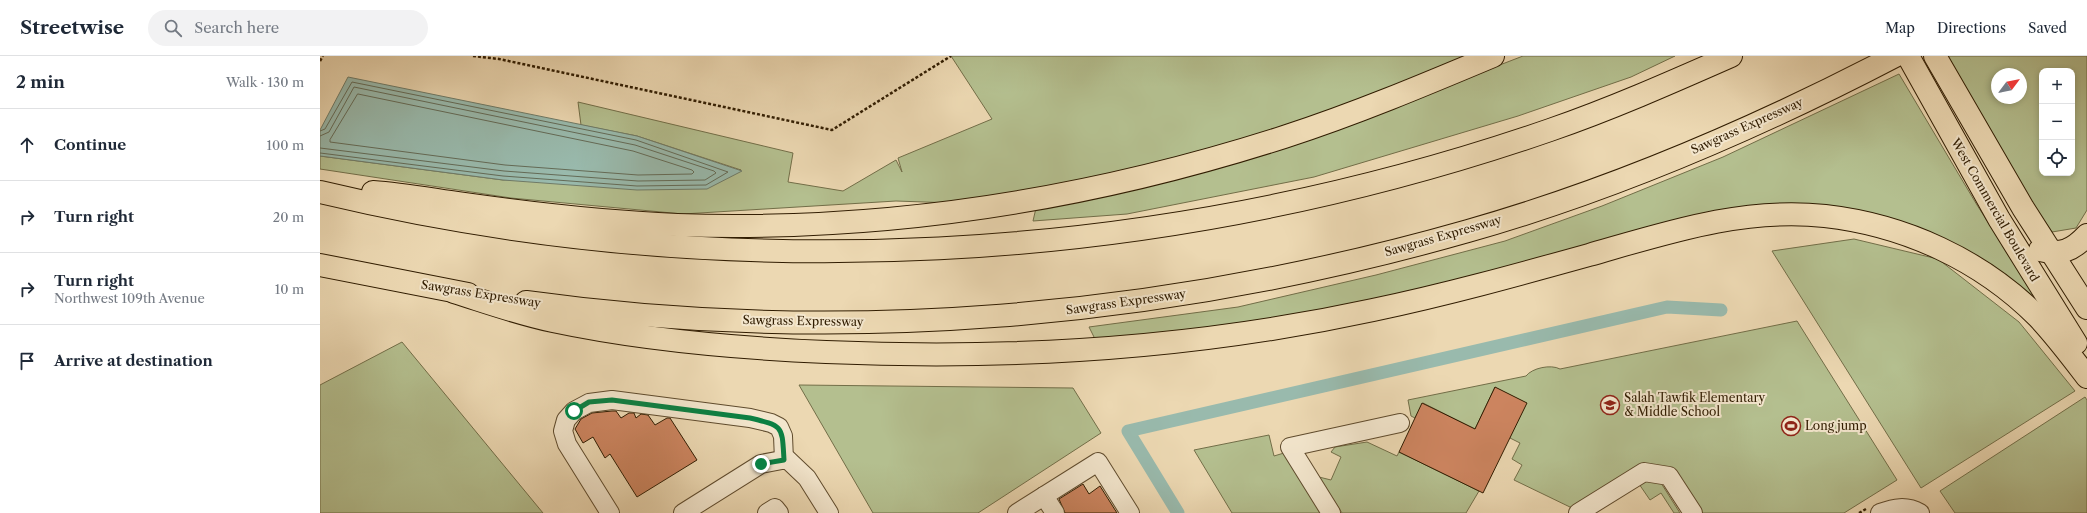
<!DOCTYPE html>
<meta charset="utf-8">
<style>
:root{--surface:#fff;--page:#f2f2f3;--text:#1f2937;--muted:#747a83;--line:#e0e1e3}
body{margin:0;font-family:"Libre Caslon Text",serif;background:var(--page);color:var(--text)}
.controls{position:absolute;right:12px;top:12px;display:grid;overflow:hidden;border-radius:8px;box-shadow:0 2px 6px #0003}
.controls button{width:36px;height:36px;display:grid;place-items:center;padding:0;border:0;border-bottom:1px solid var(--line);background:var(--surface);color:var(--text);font:20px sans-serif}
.compass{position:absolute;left:1671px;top:12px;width:36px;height:36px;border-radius:50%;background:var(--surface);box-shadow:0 2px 6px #0003;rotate:58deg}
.stop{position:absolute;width:12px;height:12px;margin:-9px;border:3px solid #0b8043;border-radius:50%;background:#fff}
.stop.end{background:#0b8043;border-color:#fff;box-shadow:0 1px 4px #0008}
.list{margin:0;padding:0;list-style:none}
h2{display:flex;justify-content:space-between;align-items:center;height:52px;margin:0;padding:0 16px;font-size:17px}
h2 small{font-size:13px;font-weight:400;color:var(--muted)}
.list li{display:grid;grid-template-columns:26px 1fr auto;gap:12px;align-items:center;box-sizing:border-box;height:72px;padding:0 16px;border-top:1px solid var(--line)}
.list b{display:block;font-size:15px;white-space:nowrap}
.list p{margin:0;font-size:13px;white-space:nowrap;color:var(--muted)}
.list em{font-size:13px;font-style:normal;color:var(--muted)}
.icon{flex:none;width:22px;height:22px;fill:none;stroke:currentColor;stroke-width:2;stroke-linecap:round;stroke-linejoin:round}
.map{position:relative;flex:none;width:1767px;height:457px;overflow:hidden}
header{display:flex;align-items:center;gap:24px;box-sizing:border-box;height:56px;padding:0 20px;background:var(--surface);border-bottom:1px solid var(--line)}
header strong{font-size:19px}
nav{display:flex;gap:22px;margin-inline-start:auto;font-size:14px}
.search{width:280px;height:36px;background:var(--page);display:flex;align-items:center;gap:10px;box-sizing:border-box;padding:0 14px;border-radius:22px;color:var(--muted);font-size:15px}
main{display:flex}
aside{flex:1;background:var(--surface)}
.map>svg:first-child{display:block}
</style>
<header>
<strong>Streetwise</strong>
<div class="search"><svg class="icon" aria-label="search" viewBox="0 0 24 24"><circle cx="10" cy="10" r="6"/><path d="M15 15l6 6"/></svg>Search here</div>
<nav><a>Map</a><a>Directions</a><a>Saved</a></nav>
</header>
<main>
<aside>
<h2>2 min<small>Walk · 130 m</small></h2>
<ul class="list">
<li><svg class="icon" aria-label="ahead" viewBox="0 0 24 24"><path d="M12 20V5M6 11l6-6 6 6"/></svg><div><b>Continue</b></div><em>100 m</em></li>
<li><svg class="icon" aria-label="right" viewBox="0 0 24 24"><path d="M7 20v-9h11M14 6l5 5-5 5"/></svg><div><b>Turn right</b></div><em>20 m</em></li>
<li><svg class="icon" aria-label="right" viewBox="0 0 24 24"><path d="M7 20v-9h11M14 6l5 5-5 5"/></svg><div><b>Turn right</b><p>Northwest 109th Avenue</p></div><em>10 m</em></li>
<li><svg class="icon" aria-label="arrive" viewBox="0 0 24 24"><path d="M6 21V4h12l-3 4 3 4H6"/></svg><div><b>Arrive at destination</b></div></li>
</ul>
</aside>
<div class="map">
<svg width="1767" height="457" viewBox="0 0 1767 457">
<rect width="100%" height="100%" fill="#ecd8b2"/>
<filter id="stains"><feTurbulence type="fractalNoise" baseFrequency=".005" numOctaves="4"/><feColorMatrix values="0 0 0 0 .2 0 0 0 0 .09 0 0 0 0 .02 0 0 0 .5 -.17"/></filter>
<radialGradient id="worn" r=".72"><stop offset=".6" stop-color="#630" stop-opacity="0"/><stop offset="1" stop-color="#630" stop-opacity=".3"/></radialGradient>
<g fill="#b4bf8f" stroke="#726e48" fill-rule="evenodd">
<path d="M631,0H1153L1009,59L816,116L633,147L576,145L363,158L191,142L0,113V100L183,124L421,114L317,80L261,69L258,46L473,97L468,126L523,135L576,104L582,116L578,102L672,63Z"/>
<path d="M1203,0H1355L1311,21L1198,60L994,121L807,158L713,165L716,152L1128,29Z"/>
<path d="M1627,0H1767V154L1756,172L1732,176L1696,123ZM1722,15H1752V117H1722ZM1677,18H1701V42H1677Z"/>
<path d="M1579,18L1657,149L1735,271L1640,198L1462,155L1049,249L778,289L769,271L918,251L1056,219L1185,185L1282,150L1403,101Z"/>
<path d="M1534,183L1618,203L1699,266L1755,335L1601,432L1452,195Z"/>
<path d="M1477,265L1577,424L1524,457H1382L1348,412L1326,408L1252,452L1194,424L1202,409L1192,403L1200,387L1190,382L1175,331L1155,373L1103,347L1095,362L1091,360L1088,344L1206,320C1212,312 1231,308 1240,313Z"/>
<path d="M82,286L223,457H0V329Z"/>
<path d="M479,329L753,332L781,377L658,457H553Z"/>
<path d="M1765,341L1767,344V457H1635L1620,435Z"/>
<path d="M949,379L954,400L964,397L1003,457H912L874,394Z"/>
<path d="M1047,386L1077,400L1079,396L1159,435L1146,457H1022L999,421L1011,424L1021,401L1011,396L1015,391Z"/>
<path d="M1330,422L1341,427L1360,457H1354L1341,437L1330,444L1319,428Z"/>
</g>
<path fill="#99baad" stroke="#6f7b68" d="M28,21L317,80L422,115L387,133L317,134L183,124L0,100V74Z"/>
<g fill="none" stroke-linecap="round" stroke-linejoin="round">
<g stroke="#646b57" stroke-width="1">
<path d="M38,38L313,95L372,114L374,116L372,118L318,119L185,109L10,86V84Z"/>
<path d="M0,75L5,73L32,26L316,84L408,116L386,129L317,130L183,120L0,97"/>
<path d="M0,80L9,76L34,31L315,89L394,115L396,117L385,124L318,125L184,115L0,92"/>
</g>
<path stroke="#99baad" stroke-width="13" d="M858,457L808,375L1347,251L1401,254"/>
</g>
<g fill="#cc845f" stroke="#301c01">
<path d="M1175,331L1207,347L1163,437L1079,396L1102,347L1155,373Z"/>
<path d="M292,355H296L301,362L309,357H314L316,362L321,358L328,359L335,369L347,362H350L377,404L317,441L290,398L285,402L273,381L263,387L255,373L261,363L272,357Z"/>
<path d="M763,428L769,438L780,430L797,457H745L739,443Z"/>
</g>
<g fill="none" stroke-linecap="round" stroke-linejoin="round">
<g stroke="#5f4b2d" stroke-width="20">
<g id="minor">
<path d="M724,440L735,457"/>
<path d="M290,457L247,388L243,375L246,364L254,355L269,347L292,344L430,362L451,367L459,371L463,380L464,404"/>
<path d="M363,457L441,408L467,403L487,422L509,457"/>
<path d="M447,457L455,452L459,457"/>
<path d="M697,457L778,406L810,457"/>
<path d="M1011,457L970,391L1080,367"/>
<path d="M1258,457L1324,416L1349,420L1373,457"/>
<path d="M1560,457C1574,452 1586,449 1600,457"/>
</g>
</g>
<g stroke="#301c01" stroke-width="24">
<g id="highway">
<path d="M1588,0L1679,163L1756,287"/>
<path d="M1615,0L1703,152L1767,252"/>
<path d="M0,136C405,233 836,210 1230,74C1291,53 1352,26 1411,0"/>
<path d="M53,136C84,138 114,144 144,148C215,158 286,166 357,169C562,176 768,144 964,81C1035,58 1104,29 1173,0"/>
<path d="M1720,194C1741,199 1752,195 1767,179"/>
<path d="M0,209L148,238"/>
<path d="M134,236C166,246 199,258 233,265C322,284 414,292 506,296C688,304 873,293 1053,254C1125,239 1197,219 1269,199C1346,177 1423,151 1505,160C1585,169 1661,204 1718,261C1736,280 1751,300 1767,321"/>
<path d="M206,246C521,290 843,262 1148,175C1296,133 1439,71 1575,0"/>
</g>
</g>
<g stroke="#301c01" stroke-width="2.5" stroke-dasharray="3 2" stroke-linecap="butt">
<path d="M153,0L179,3L512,74L631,0"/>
<path d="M0,5L3,0"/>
<path d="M1539,457L1546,453"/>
</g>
<use href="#minor" stroke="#f3e6cd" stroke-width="18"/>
<use href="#highway" stroke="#ecd8b2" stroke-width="22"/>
</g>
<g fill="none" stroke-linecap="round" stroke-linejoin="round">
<path stroke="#0b8043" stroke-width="5" d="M254,355L269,346L292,344L430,362C464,370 462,370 464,404L441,408"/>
</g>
<defs>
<g id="school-ring" transform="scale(1)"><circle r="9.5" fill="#f3e6cd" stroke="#8f2418" stroke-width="1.5"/><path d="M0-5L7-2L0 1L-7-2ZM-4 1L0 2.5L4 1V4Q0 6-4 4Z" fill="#8f2418"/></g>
<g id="stadium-ring" transform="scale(1)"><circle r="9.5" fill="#f3e6cd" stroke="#8f2418" stroke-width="1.5"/><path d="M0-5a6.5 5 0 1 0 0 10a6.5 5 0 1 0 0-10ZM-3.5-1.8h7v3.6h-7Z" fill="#8f2418"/></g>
</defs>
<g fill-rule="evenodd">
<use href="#school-ring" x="1290" y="349"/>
<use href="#stadium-ring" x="1471" y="370"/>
</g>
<g text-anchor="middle" stroke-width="4" stroke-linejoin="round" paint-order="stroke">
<g font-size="12" fill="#301c01" stroke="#f3e6cd">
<text transform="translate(1427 70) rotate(-24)" y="4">Sawgrass Expressway</text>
<text transform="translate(1675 154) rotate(60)" y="4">West Commercial Boulevard</text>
<text transform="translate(1123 180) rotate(-16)" y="4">Sawgrass Expressway</text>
<text transform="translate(161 238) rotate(9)" y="4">Sawgrass Expressway</text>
<text transform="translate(806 246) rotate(-8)" y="4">Sawgrass Expressway</text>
<text transform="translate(483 265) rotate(1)" y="4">Sawgrass Expressway</text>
</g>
<g font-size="12" fill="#301c01" stroke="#f3e6cd" text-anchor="start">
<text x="1304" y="346">Salah Tawfik Elementary<tspan x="1304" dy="14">&amp; Middle School</tspan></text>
<text x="1485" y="374">Long jump</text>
</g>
</g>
<rect width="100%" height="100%" filter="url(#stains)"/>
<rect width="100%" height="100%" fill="url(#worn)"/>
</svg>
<div class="controls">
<button>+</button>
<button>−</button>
<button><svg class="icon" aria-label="locate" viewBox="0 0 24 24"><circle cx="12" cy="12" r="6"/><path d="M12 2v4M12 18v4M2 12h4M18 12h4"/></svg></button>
</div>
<svg class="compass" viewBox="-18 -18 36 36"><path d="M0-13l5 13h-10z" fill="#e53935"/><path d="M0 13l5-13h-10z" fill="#747a83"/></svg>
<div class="stop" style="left:254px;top:355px"></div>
<div class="stop end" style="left:441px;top:408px"></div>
</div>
</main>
